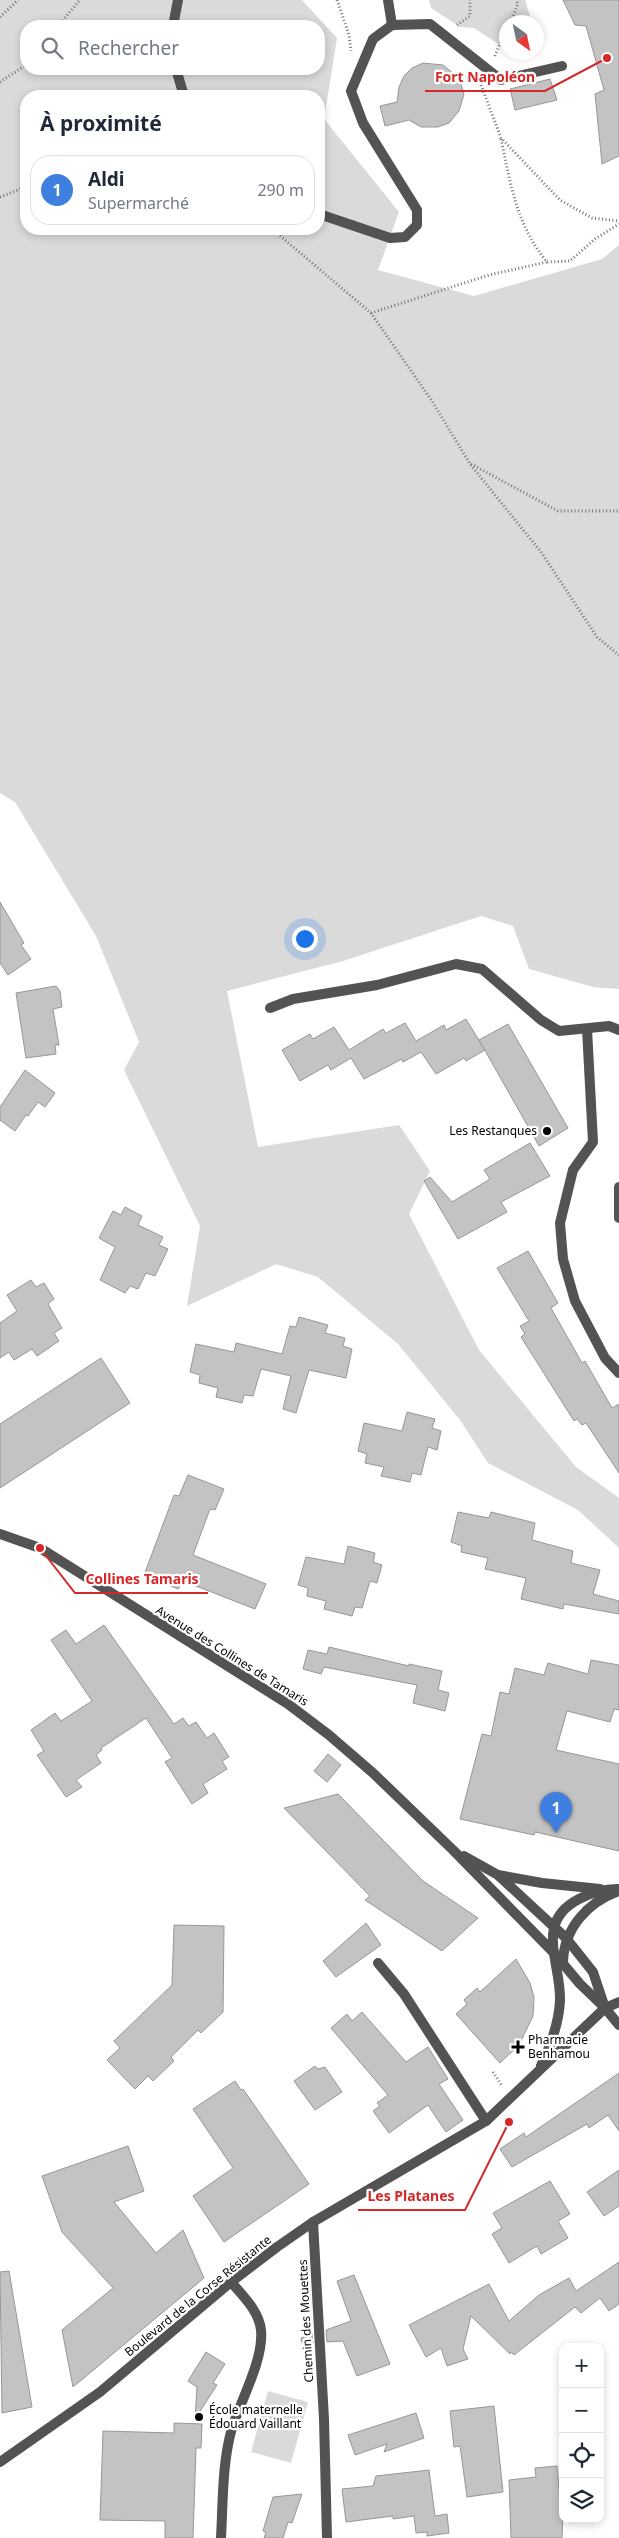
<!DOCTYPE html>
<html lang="fr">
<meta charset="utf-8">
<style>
:root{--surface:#fff;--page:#f6f6f7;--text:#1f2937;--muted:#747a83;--line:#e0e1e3;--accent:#0b8043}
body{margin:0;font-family:"Noto Sans",sans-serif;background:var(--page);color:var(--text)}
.controls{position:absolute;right:15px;bottom:15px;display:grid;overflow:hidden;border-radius:10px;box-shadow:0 2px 8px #0003}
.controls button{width:45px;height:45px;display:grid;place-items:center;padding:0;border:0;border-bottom:1px solid var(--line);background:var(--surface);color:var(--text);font:25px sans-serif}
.compass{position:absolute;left:499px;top:15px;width:45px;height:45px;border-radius:50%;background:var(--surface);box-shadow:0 2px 8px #0003;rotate:147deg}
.you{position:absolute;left:304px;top:938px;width:18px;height:18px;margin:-12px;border:4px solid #fff;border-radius:50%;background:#1a73e8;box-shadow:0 0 0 8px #1a73e833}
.badge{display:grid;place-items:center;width:32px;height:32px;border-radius:50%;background:var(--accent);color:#fff;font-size:16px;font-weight:700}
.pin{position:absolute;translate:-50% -41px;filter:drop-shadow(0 1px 2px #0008)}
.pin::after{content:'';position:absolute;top:26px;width:18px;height:15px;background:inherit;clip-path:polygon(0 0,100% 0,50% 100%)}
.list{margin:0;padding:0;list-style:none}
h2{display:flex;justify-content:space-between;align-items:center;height:65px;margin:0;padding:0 20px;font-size:21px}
h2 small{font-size:16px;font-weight:400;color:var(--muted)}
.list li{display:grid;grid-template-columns:32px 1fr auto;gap:15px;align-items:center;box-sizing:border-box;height:70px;margin:0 10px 10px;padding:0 10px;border:1px solid var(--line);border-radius:20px}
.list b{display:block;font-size:19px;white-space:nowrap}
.list p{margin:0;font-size:16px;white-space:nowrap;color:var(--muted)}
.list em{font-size:16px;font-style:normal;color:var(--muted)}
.icon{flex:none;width:28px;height:28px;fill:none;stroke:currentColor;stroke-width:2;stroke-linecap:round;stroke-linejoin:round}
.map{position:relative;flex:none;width:619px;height:2538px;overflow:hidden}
.search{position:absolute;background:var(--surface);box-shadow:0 2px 8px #0003;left:20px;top:20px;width:305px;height:55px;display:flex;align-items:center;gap:12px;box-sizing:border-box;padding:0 18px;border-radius:20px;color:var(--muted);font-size:19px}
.panel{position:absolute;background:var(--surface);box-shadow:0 2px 8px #0003;left:20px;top:90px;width:305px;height:145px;border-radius:20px}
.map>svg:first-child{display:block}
</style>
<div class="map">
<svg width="619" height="2538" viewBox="0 0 619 2538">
<rect width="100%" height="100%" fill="#fff"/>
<g fill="#dadada" fill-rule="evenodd">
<path d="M0,0H302L337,38L324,119L399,212L378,270L474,296L602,259L619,245V989L593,987L529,969L513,926L481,916L343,961L227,991L258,1147L399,1125L430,1171L409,1214L479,1350L576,1467L619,1498V1548L578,1510L488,1463L460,1420L398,1344L318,1277L276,1264L187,1306L200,1226L124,1070L139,1042L96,936L15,802L0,793ZM26,26H319V69H26ZM26,96H319V229H26Z"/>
<path d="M429,0H525L532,22H506V49L474,28L460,27L431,8Z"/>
<path d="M268,2391L308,2402L291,2463L251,2452Z"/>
</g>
<g fill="#c3c3c3" stroke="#979797">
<path d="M563,0H619V156L602,164L595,94L604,90L586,26L575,25Z"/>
<path d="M423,63L443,65L459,78L464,94L459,111L449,123L438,127H421L409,120L385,126L380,106L397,102L399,87L404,76L412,68Z"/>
<path d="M550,79L557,100L515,110L510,89Z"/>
<path d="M0,902L24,943L21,945L31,959L8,975L0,963Z"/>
<path d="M56,986L60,991L62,1007L53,1009L59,1045H55L56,1054L26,1058L16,993Z"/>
<path d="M466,1019L485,1050L466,1061L464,1058L436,1074L421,1052L403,1062L402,1059L364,1079L351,1058L331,1070L328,1065L300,1081L282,1050L310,1034L313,1039L334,1027L349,1050L383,1029L386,1033L405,1023L416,1041L444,1025L446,1030Z"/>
<path d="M508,1024L568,1128L539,1146L479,1040Z"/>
<path d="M25,1070L55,1093L45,1107L38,1102L28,1116L26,1115L15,1131L0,1120V1107Z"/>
<path d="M530,1143L550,1176L501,1202L507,1212L458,1239L424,1181L430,1177L452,1202L490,1179L484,1170Z"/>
<path d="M125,1207L142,1216L138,1225L163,1237L159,1245L168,1249L155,1276L146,1273L138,1289L130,1286L125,1293L100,1280L115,1247L99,1238L113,1211L121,1215Z"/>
<path d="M528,1251L558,1303L551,1308L582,1363L585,1361L612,1408L619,1404V1473L586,1423L582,1425L577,1419L574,1421L521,1337L525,1334L520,1326L529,1321L497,1268Z"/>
<path d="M31,1280L36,1287L44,1283L54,1299L48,1304L62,1328L54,1333L59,1341L37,1356L32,1349L14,1360L9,1352L0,1358V1323L17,1311L7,1295Z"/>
<path d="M299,1317L328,1325L325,1333L345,1338L343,1346L352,1349L346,1378L309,1370L296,1413L283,1409L291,1376L261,1369L253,1396L244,1395L242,1403L216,1397L218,1388L199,1383L200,1375L190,1372L196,1344L234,1352L236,1343L282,1354L290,1326L296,1327Z"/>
<path d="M101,1358L130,1403L0,1488V1424Z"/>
<path d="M407,1412L435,1419L432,1428L441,1431L437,1450L428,1447L421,1475L412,1473L410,1482L381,1476L384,1467L365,1463L367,1454L358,1451L364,1423L402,1431Z"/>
<path d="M188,1475L224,1489L215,1510L210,1509L193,1555L266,1584L255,1609L183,1581L178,1589L144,1575L174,1495L179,1496Z"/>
<path d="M458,1512L489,1518L491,1512L535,1523L532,1540L573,1551L571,1563L600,1570L593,1594L619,1601V1614L564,1604L563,1609L521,1599L526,1578L485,1569L488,1558L461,1552L462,1546L451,1542Z"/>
<path d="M348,1546L375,1553L373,1562L382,1565L377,1583L370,1581L362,1608L355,1607L352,1616L324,1609L326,1601L307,1596L308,1588L298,1585L306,1557L344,1564Z"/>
<path d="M104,1625L174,1724L183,1718L189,1726L196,1722L207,1738L214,1733L229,1757L222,1761L227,1769L203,1784L208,1793L192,1804L165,1762L172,1758L146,1718L101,1748L102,1750L96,1755L101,1763L76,1780L82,1787L66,1797L37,1755L44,1751L31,1730L55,1713L61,1721L92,1701L51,1640L66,1630L76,1644Z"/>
<path d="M329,1647L409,1666V1664L442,1671L438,1690L449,1693L445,1711L413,1703L417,1685L324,1667L321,1674L303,1669L308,1650L327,1654Z"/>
<path d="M591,1660L619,1665V1710L614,1709L610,1722L567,1711L556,1750L619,1764V1851L535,1832L534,1835L460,1819L482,1734L491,1736L500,1692L509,1694L515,1668L544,1675L548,1663L588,1674Z"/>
<path d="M328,1754L341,1765L327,1782L314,1771Z"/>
<path d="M338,1794L423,1881L478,1918L442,1951L365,1900L370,1896L284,1808Z"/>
<path d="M366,1923L381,1945L336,1977L323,1961Z"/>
<path d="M174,1925L224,1926L223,2012L201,2033L198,2030L171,2057L174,2061L153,2081L148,2076L135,2089L107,2060L120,2048L114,2041L172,1985Z"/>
<path d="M516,1959L530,1983L534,1997L533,2016L519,2045L500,2063L456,2014L467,2004L464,2000L477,1988L480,1992Z"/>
<path d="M362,2012L406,2062L428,2047L448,2079L439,2084L463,2120L446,2132L428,2105L389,2133L373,2111L380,2106L377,2103L388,2095L331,2028L347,2014L352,2021Z"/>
<path d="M315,2066L318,2069L325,2067L342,2092L315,2110L294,2081Z"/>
<path d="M619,2073V2131L608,2115L589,2128L587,2124L512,2167L500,2149L524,2133L526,2137Z"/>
<path d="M235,2081L241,2090L243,2089L309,2184L224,2242L193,2196L233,2168L193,2109Z"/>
<path d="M128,2146L144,2191L114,2202L156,2253L183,2230L204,2278L73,2387L62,2330L113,2288L62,2232L42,2176Z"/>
<path d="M619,2170V2206L604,2216L587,2192Z"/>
<path d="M550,2181L570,2214L558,2221L568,2238L541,2254L537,2246L509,2263L492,2234L502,2228L493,2213Z"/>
<path d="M619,2262V2304L609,2311L600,2298L581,2313L575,2307L514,2355L511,2352L510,2354L471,2316L463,2349L468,2359L447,2366L441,2348L426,2357L409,2325L489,2284L509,2321L539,2295L569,2278L576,2291Z"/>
<path d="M9,2271L32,2407L2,2413L0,2272Z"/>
<path d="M354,2275L390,2364L357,2376L343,2341L327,2342L326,2330L351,2321L337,2281Z"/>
<path d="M312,2334L313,2343H302L301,2338Z"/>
<path d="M206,2352L225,2364L213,2383L217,2385L195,2419L197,2387L188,2381Z"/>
<path d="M494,2406L503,2492L467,2497L460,2446L454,2447L450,2411Z"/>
<path d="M416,2413L424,2438L384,2452L387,2444L355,2455L348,2435Z"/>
<path d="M174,2423L202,2424L201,2448H196L193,2538H165V2521L100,2520L103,2431L174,2433Z"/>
<path d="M557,2466L561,2510H563L562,2538H511L509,2480L536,2477L535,2468Z"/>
<path d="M429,2470L435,2516L447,2514L449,2533L427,2536V2532L416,2533L414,2516L393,2519V2516L346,2522L342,2489L373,2486L376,2476Z"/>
<path d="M302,2494L292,2523L288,2522L283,2538H264L266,2532L263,2531L273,2497Z"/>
</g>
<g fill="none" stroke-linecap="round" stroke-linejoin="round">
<g stroke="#757575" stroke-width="3" stroke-dasharray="1 2.5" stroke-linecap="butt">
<path d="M337,0L349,35L351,51"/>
<path d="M0,17L18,0"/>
<path d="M510,22L518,4L516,0"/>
<path d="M457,25L470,16V0"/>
<path d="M58,26L80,0"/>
<path d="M495,56L506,29"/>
<path d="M0,82L26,65"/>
<path d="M481,85L501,138L560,200L592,218L619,221"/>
<path d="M501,139C511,185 516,224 547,262L570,261L595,239L619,224"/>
<path d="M0,197L26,187"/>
<path d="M272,229L371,313L432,401L470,464L541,552L597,637L619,655"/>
<path d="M371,313L489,275L547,262"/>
<path d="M471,464L558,511H619"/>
<path d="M493,2072L502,2086"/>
</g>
<g stroke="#535353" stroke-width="10">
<path d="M388,0L392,25"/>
<path d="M270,1008L293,999L377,985L456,964L482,969L541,1020L559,1031L609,1026L619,1030"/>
<path d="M587,1029L593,1142L573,1170L560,1223L563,1259L575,1301L605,1358L619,1373"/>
<path d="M563,1962C564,1928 588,1902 619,1891"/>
<path d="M378,1963L404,1994L486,2121"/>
</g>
<g stroke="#535353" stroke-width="10">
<path d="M173,26L178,0"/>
<path d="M176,69L184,96"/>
<path d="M319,214L390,238L405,237L417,225V210L363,123L351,91L373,39L392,25L430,24L501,80L562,66"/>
<path d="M619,1187V1218"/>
<path d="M0,1534L40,1548L288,1704L329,1735L373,1773L453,1850L554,1953L580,1984L605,2008"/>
<path d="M464,1856L498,1875L566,1938L593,1972L604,2005"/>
<path d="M498,1875L542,1883L600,1889"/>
<path d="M313,2222L324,2419L327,2538"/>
<path d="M221,2538C223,2502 222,2463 232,2428C241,2400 264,2359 261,2330C259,2311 243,2296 231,2282"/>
</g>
<g stroke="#535353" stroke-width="10">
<path d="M605,2008L619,2025"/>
<path d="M541,2066C551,2045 559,2024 560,2000C561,1962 534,1922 579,1899C593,1892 603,1889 619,1889"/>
<path d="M0,2462L100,2392L231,2282L277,2247L313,2222L486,2121L605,2008L619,2002"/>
</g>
</g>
<g fill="#000" stroke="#fff" stroke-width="2">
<circle cx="547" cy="1131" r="5"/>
<path d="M515.5 2039.5h5v5h5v5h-5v5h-5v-5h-5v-5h5z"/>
<circle cx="199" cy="2417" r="5"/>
</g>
<g text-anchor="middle" stroke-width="4.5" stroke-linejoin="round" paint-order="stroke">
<g font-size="12" fill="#000" stroke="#fff" text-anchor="start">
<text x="537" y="1135" text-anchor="end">Les Restanques</text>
<text x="528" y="2044">Pharmacie<tspan x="528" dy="14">Benhamou</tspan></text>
<text x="209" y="2414">École maternelle<tspan x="209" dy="14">Édouard Vaillant</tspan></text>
</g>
<g font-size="12" fill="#000" stroke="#fff">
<text transform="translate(232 1656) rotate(32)" y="4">Avenue des Collines de Tamaris</text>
<text transform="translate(198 2296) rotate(-39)" y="4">Boulevard de la Corse Résistante</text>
<text transform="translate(306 2321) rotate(-93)" y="4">Chemin des Mouettes</text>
</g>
</g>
<path fill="none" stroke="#d62828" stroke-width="2" d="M607 58L545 91H425M40 1548L75 1593H208M509 2122L465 2210H358"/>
<g fill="#d62828" stroke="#fff" stroke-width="2">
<circle cx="607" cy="58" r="5"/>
<circle cx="40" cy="1548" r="5"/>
<circle cx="509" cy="2122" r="5"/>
</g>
<g font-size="14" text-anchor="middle" font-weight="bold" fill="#d62828" stroke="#fff" stroke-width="4.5" stroke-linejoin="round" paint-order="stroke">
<text x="485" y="82">Fort Napoléon</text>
<text x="142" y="1584">Collines Tamaris</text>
<text x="411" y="2201">Les Platanes</text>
</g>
</svg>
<div class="controls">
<button>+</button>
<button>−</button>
<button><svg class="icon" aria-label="locate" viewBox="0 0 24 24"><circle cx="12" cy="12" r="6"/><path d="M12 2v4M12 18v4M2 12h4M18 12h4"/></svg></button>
<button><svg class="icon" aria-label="layers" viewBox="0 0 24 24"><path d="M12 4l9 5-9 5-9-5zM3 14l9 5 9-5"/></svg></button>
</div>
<svg class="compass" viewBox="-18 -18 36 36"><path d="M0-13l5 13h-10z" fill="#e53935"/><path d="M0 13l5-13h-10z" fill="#747a83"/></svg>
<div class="you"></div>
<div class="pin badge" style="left:556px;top:1833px;background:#3f7fe0">1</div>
<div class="search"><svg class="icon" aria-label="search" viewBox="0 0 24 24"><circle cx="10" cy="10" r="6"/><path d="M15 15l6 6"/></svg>Rechercher</div>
<section class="panel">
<h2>À proximité<small></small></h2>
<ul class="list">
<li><span class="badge" style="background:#3f7fe0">1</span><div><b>Aldi</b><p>Supermarché</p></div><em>290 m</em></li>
</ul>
</section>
</div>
